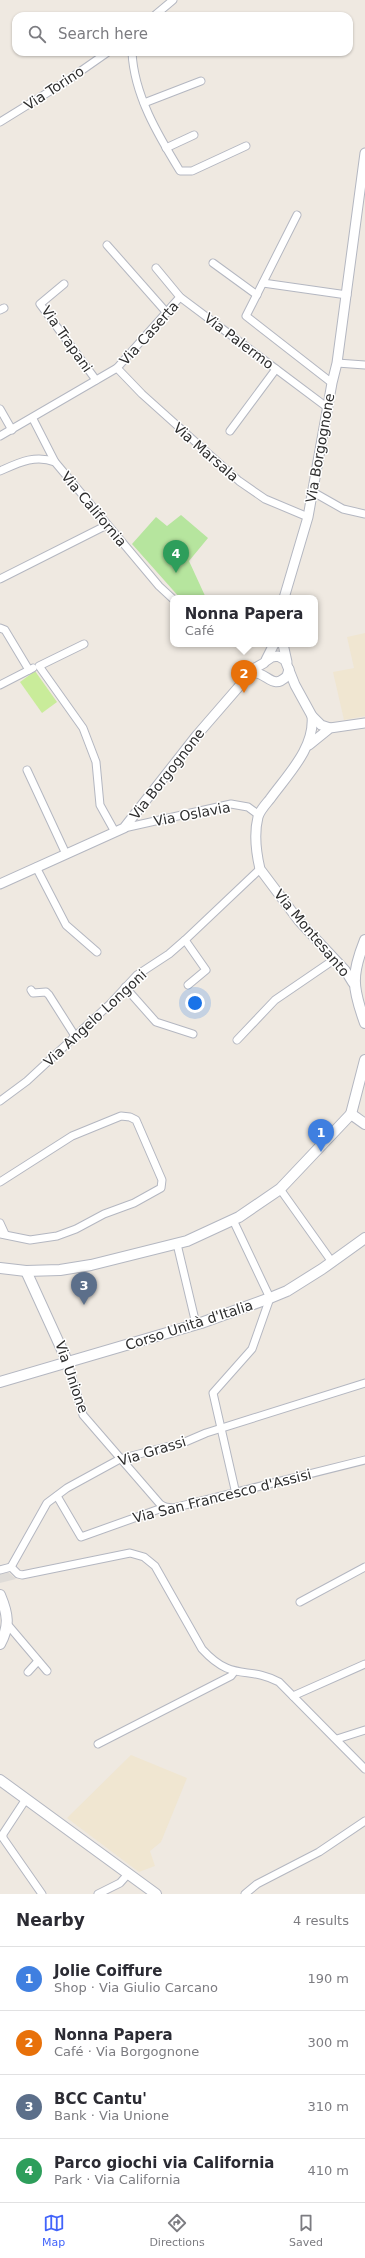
<!DOCTYPE html>
<meta charset="utf-8">
<style>
:root{--surface:#fff;--page:#f2f2f3;--text:#2b2b33;--muted:#7c7c81;--line:#e1e1e2;--accent:#4264fb}
body{margin:0;font-family:"DejaVu Sans",sans-serif;background:var(--page);color:var(--text)}
.you{position:absolute;left:195px;top:1003px;width:14px;height:14px;margin:-10px;border:3px solid #fff;border-radius:50%;background:#1a73e8;box-shadow:0 0 0 6px #1a73e833}
.badge{display:grid;place-items:center;width:26px;height:26px;border-radius:50%;background:var(--accent);color:#fff;font-size:13px;font-weight:700}
.pin{position:absolute;translate:-50% -33px;filter:drop-shadow(0 1px 2px #0008)}
.pin::after{content:'';position:absolute;top:21px;width:14px;height:12px;background:inherit;clip-path:polygon(0 0,100% 0,50% 100%)}
.popup{position:absolute;left:170px;top:595px;width:148px;height:52px;box-sizing:border-box;display:grid;place-content:center;border-radius:8px;background:var(--surface);filter:drop-shadow(0 1px 3px #0005);font-size:13px;white-space:nowrap;color:var(--muted)}
.popup b{font-size:15px;color:var(--text)}
.popup::after{content:'';position:absolute;left:50%;top:100%;margin-left:-8px;border:8px solid transparent;border-top-color:var(--surface)}
.list{margin:0;padding:0;list-style:none}
h2{display:flex;justify-content:space-between;align-items:center;height:52px;margin:0;padding:0 16px;font-size:17px}
h2 small{font-size:13px;font-weight:400;color:var(--muted)}
.list li{display:grid;grid-template-columns:26px 1fr auto;gap:12px;align-items:center;box-sizing:border-box;height:64px;padding:0 16px;border-top:1px solid var(--line)}
.list b{display:block;font-size:15px;white-space:nowrap}
.list p{margin:0;font-size:13px;white-space:nowrap;color:var(--muted)}
.list em{font-size:13px;font-style:normal;color:var(--muted)}
.icon{flex:none;width:22px;height:22px;fill:none;stroke:currentColor;stroke-width:2;stroke-linecap:round;stroke-linejoin:round}
.map{position:relative;flex:none;width:365px;height:1894px;overflow:hidden}
.search{position:absolute;background:var(--surface);box-shadow:0 1px 3px #0004;left:12px;right:12px;top:12px;height:44px;display:flex;align-items:center;gap:10px;box-sizing:border-box;padding:0 14px;border-radius:12px;color:var(--muted);font-size:15px}
.sheet{height:308px;background:var(--surface)}
nav{display:flex;justify-content:space-around;align-items:center;box-sizing:border-box;height:56px;border-top:1px solid var(--line);background:var(--surface);font-size:11px;color:var(--muted)}
nav a{display:grid;justify-items:center;gap:2px}
nav .on{color:var(--accent)}
.map>svg:first-child{display:block}
</style>
<div class="map">
<svg width="365" height="1894" viewBox="0 0 365 1894">
<rect width="100%" height="100%" fill="#efe9e1"/>
<g fill="#f0e6d1">
<path d="M365,633V716L344,720L333,672L354,668L347,637Z"/>
<path d="M131,1755L187,1778L161,1842L150,1851L155,1866L139,1872L67,1818Z"/>
</g>
<path fill="#b6e59e" d="M181,515L208,538L189,561L206,598H180L132,544L156,517L167,526Z"/>
<path fill="#c9ec9a" d="M35,671L57,702L42,713L20,682Z"/>
<path fill="#dfdcd8" d="M8,1572L16,1579L0,1583V1574Z"/>
<g fill="none" stroke-linecap="round" stroke-linejoin="round">
<g stroke="#b4b7c1" stroke-width="9">
<g id="minor">
<path d="M154,16L173,0"/>
<path d="M132,52C134,95 158,135 180,171H192L246,146"/>
<path d="M144,103L201,81"/>
<path d="M0,122L68,80L108,52"/>
<path d="M166,148L194,135"/>
<path d="M297,215L246,316L332,383"/>
<path d="M107,245L167,313"/>
<path d="M213,263L257,295"/>
<path d="M156,268L180,297L328,408"/>
<path d="M263,283L347,295"/>
<path d="M64,284L40,304L96,380"/>
<path d="M0,310L4,308"/>
<path d="M337,363L365,365"/>
<path d="M117,368L142,394L239,481L265,499L308,517"/>
<path d="M0,409L12,430"/>
<path d="M33,419L55,462"/>
<path d="M230,431L276,369"/>
<path d="M0,436L117,368L180,297"/>
<path d="M0,471C18,463 35,454 55,462L159,586L173,599"/>
<path d="M313,492L343,509L365,514"/>
<path d="M0,579L107,525"/>
<path d="M0,628L5,630L29,670"/>
<path d="M84,644L39,666L83,728L96,762L100,805L115,832"/>
<path d="M0,685L33,668"/>
<path d="M27,770L66,854"/>
<path d="M124,828L231,804L248,807L259,815"/>
<path d="M36,867L66,925L97,952"/>
<path d="M185,940L206,970L188,985"/>
<path d="M125,987L156,1022L193,1034"/>
<path d="M31,990L33,993L46,992L49,995L75,1036"/>
<path d="M237,1040L275,1000L335,959"/>
<path d="M0,1101L27,1081L110,1004L137,975L169,954L185,940L260,869"/>
<path d="M0,1182L72,1136L121,1116L130,1117L136,1120L162,1180L161,1188L134,1203L104,1214L76,1229L57,1236L30,1240L0,1234"/>
<path d="M280,1189L332,1262"/>
<path d="M233,1220L270,1298L252,1349L213,1393L236,1494"/>
<path d="M0,1223L5,1234"/>
<path d="M177,1244L196,1324"/>
<path d="M68,1363L83,1415L160,1504L165,1507"/>
<path d="M57,1496L81,1537L165,1507L173,1508L365,1460"/>
<path d="M11,1567L18,1574L22,1575L130,1553L144,1557L155,1566L202,1649C233,1683 247,1665 279,1682L365,1769"/>
<path d="M11,1567L47,1503L67,1488L120,1459L185,1442L206,1433L365,1383"/>
<path d="M0,1570L11,1567"/>
<path d="M300,1602L365,1567"/>
<path d="M8,1625L47,1671"/>
<path d="M28,1672L38,1661"/>
<path d="M293,1696L365,1664"/>
<path d="M337,1739L365,1730"/>
<path d="M98,1744L231,1676L234,1672"/>
<path d="M26,1799L3,1834V1838L42,1894"/>
<path d="M98,1894L120,1883L128,1874"/>
<path d="M245,1894L257,1884L319,1852L365,1821"/>
</g>
</g>
<g stroke="#b4b7c1" stroke-width="11">
<g id="tertiary">
<path d="M284,598L308,517L332,383L337,363L365,153"/>
<path d="M283,644L287,662"/>
<path d="M266,660L274,644"/>
<path d="M266,661L272,657L278,656L285,660L295,685L312,716L321,725L330,728"/>
<path d="M251,672C268,672 272,691 287,676L289,669"/>
<path d="M312,716C315,748 288,774 270,799C266,804 260,810 258,817C254,833 256,852 260,869L299,921L345,970L353,983"/>
<path d="M309,745L330,728L365,723"/>
<path d="M0,884L124,828L197,735L255,668L264,663"/>
</g>
</g>
<g stroke="#b4b7c1" stroke-width="12">
<g id="secondary">
<path d="M365,940C351,975 352,987 365,1023"/>
<path d="M351,1114L365,1124"/>
<path d="M0,1268L26,1271L60,1270L91,1265L187,1241L239,1217L280,1189L351,1114L365,1060"/>
<path d="M26,1271L68,1363"/>
<path d="M0,1382L201,1323L270,1298L287,1291L322,1269L365,1238"/>
<path d="M0,1595C8,1614 10,1626 0,1644"/>
<path d="M0,1780L156,1894"/>
</g>
</g>
<use href="#minor" stroke="#fff" stroke-width="7"/>
<use href="#tertiary" stroke="#fff" stroke-width="9"/>
<use href="#secondary" stroke="#fff" stroke-width="10"/>
</g>
<g text-anchor="middle" stroke-width="3" stroke-linejoin="round" paint-order="stroke">
<g font-size="14" fill="#2e2e2e" stroke="#fff">
<text transform="translate(54 88) rotate(-33)" y="5">Via Torino</text>
<text transform="translate(149 333) rotate(-48)" y="5">Via Caserta</text>
<text transform="translate(67 339) rotate(55)" y="5">Via Trapani</text>
<text transform="translate(239 341) rotate(37)" y="5">Via Palermo</text>
<text transform="translate(320 448) rotate(-80)" y="5">Via Borgognone</text>
<text transform="translate(206 452) rotate(41)" y="5">Via Marsala</text>
<text transform="translate(94 509) rotate(50)" y="5">Via California</text>
<text transform="translate(167 774) rotate(-52)" y="5">Via Borgognone</text>
<text transform="translate(192 814) rotate(-11)" y="5">Via Oslavia</text>
<text transform="translate(312 933) rotate(50)" y="5">Via Montesanto</text>
<text transform="translate(95 1018) rotate(-43)" y="5">Via Angelo Longoni</text>
<text transform="translate(189 1325) rotate(-18)" y="5">Corso Unità d'Italia</text>
<text transform="translate(72 1377) rotate(71)" y="5">Via Unione</text>
<text transform="translate(152 1451) rotate(-17)" y="5">Via Grassi</text>
<text transform="translate(222 1496) rotate(-14)" y="5">Via San Francesco d'Assisi</text>
</g>
</g>
</svg>
<div class="you"></div>
<div class="pin badge" style="left:321px;top:1152px;background:#3f7fe0">1</div>
<div class="pin badge" style="left:244px;top:693px;background:#e8710a">2</div>
<div class="popup"><b>Nonna Papera</b>Café</div>
<div class="pin badge" style="left:84px;top:1305px;background:#5c6f8a">3</div>
<div class="pin badge" style="left:176px;top:573px;background:#2e9e5b">4</div>
<div class="search"><svg class="icon" aria-label="search" viewBox="0 0 24 24"><circle cx="10" cy="10" r="6"/><path d="M15 15l6 6"/></svg>Search here</div>
</div>
<section class="sheet">
<h2>Nearby<small>4 results</small></h2>
<ul class="list">
<li><span class="badge" style="background:#3f7fe0">1</span><div><b>Jolie Coiffure</b><p>Shop · Via Giulio Carcano</p></div><em>190 m</em></li>
<li><span class="badge" style="background:#e8710a">2</span><div><b>Nonna Papera</b><p>Café · Via Borgognone</p></div><em>300 m</em></li>
<li><span class="badge" style="background:#5c6f8a">3</span><div><b>BCC Cantu'</b><p>Bank · Via Unione</p></div><em>310 m</em></li>
<li><span class="badge" style="background:#2e9e5b">4</span><div><b>Parco giochi via California</b><p>Park · Via California</p></div><em>410 m</em></li>
</ul>
</section>
<nav>
<a class="on"><svg class="icon" aria-label="map" viewBox="0 0 24 24"><path d="M3 6l6-2 6 2 6-2v14l-6 2-6-2-6 2zM9 4v14M15 6v14"/></svg>Map</a>
<a><svg class="icon" aria-label="directions" viewBox="0 0 24 24"><path d="M12 3l9 9-9 9-9-9zM9 14v-3h6M13 9l2 2-2 2"/></svg>Directions</a>
<a><svg class="icon" aria-label="saved" viewBox="0 0 24 24"><path d="M7 4h10v16l-5-4-5 4z"/></svg>Saved</a>
</nav>
